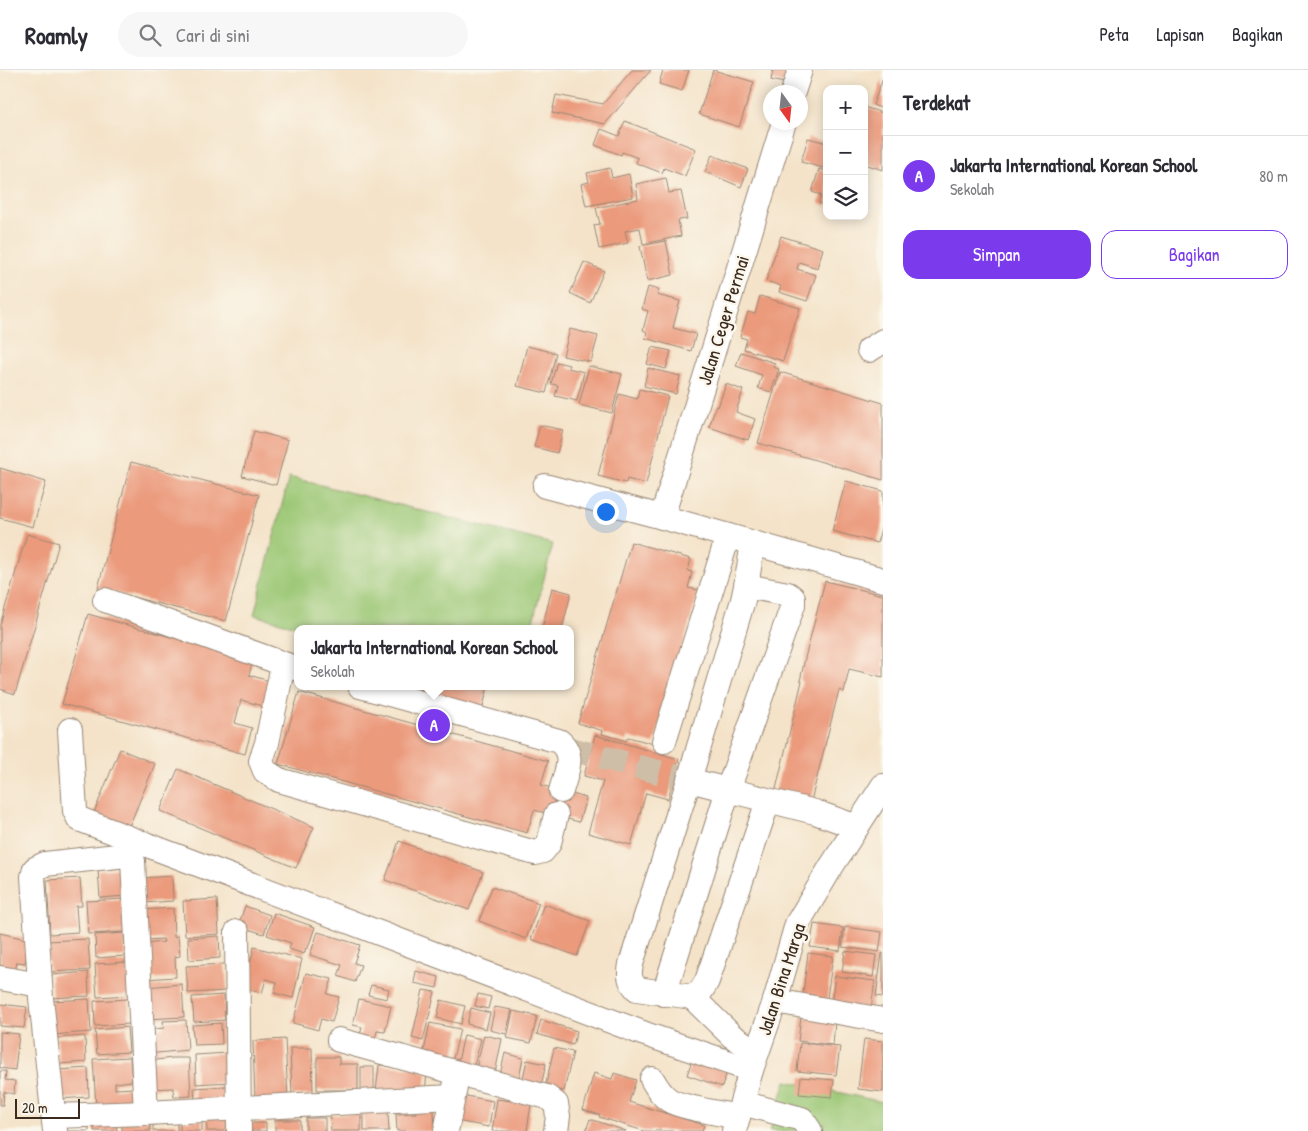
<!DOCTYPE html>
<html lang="id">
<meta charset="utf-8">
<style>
:root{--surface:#fff;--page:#f7f7f7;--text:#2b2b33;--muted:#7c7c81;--line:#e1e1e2;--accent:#7c3aed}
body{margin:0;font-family:"Patrick Hand",sans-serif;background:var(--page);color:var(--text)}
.controls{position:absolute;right:15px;top:15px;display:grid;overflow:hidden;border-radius:10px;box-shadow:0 2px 12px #0003}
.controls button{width:45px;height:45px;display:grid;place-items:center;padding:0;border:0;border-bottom:1px solid var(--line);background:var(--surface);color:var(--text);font:25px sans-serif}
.compass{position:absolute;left:763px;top:15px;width:45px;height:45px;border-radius:50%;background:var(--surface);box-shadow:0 2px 12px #0003;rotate:165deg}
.scale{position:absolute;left:15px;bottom:12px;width:65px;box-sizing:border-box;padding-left:5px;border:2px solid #3b2a1e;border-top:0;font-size:14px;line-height:18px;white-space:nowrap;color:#3b2a1e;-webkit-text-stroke:4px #fbf7ec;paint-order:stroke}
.you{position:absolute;left:605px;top:441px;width:18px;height:18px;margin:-12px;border:4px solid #fff;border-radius:50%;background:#1a73e8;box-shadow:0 0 0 8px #1a73e833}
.badge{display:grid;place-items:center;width:32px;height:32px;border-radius:50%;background:var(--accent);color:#fff;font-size:16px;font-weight:700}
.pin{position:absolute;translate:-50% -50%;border:2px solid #fff;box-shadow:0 1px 5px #0006}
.popup{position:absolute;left:294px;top:555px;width:280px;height:65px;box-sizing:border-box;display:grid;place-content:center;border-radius:10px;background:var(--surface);filter:drop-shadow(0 1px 4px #0005);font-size:16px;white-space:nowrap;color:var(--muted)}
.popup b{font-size:19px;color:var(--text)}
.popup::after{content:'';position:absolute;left:50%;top:100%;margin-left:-10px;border:10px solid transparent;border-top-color:var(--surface)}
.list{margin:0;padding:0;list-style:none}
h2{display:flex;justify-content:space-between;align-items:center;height:65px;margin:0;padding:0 20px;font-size:21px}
h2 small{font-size:16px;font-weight:400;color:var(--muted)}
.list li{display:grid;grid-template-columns:32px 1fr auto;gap:15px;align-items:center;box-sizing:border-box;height:80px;padding:0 20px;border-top:1px solid var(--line)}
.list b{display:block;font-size:19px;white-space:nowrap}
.list p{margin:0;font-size:16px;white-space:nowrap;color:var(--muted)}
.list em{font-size:16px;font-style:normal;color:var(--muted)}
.actions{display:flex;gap:10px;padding:15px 20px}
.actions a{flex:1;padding:11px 0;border:1px solid var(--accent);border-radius:15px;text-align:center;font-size:18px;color:var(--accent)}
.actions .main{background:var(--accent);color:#fff}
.icon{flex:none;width:28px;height:28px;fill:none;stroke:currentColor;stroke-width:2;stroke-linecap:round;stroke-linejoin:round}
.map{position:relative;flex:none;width:883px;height:1061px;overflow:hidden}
header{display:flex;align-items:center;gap:30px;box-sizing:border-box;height:70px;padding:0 25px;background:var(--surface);border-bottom:1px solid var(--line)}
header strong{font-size:24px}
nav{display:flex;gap:28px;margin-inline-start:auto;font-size:18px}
.search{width:350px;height:45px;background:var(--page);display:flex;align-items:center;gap:12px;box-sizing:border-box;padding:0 18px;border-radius:28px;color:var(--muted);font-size:19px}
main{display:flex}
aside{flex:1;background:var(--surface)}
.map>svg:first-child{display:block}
</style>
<header>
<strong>Roamly</strong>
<div class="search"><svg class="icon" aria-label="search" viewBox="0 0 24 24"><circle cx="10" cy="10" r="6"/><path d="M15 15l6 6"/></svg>Cari di sini</div>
<nav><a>Peta</a><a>Lapisan</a><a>Bagikan</a></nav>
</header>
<main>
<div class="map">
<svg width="883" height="1061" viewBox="0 0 883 1061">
<rect width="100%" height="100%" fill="#fbf7ec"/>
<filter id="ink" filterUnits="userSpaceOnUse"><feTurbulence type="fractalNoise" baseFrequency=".02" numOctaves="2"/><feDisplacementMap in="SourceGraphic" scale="10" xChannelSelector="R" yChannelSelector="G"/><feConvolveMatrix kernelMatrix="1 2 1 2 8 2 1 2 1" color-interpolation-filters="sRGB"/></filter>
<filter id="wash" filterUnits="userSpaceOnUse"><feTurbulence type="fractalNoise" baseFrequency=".0096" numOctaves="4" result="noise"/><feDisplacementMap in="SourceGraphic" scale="20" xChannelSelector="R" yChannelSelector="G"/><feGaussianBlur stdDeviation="1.12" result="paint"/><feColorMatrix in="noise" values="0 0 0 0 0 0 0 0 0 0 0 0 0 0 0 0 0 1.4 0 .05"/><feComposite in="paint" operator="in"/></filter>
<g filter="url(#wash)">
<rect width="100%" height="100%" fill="#f4e3c9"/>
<g fill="#9bc774" stroke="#6b7849">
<path d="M289,407L553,474L531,559H307L254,545Z"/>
<path d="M786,1011L883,1032V1061H770Z"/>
</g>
<g id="blocks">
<g fill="#eb9a7b">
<path d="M632,0H651L605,54L552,43L556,25L603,34Z"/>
<path d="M663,0H689L682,21L659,14Z"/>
<path d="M713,0L754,12L739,57L699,44Z"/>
<path d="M773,0H787L784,13L771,10Z"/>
<path d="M883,8V39L873,35Z"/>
<path d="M864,37L883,43V100L864,94Z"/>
<path d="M625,51L696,79L685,106L664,98L662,103L636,93L638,88L622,82L621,85L595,75L601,59L619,66Z"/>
<path d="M808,68L827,73V87L823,98L801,92Z"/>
<path d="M712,85L748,99L741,117L705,102Z"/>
<path d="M610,98L612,108L629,104L633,127L586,136L581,114L589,112L587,103Z"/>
<path d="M819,99L827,101V136L819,133L821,125L812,122Z"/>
<path d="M666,108L669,123L681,121L687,149L678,150L681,166L643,174L640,158L625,161L628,173L599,179L594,155L600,154L596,138L638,129L636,114Z"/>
<path d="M781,166L823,179L817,198L799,192L797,199L816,205L807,231L779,222L781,216L766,211Z"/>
<path d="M666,171L673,205L647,211L640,176Z"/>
<path d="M584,192L604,201L590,233L570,223Z"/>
<path d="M648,217L659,220L657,225L680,231L673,258L696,264L691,281L645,268L647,262L643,260L648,241L642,239Z"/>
<path d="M760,226L800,238L783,291L744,279L747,269L740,267L748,242L755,244Z"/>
<path d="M570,259L598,266L591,292L563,286Z"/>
<path d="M527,276L556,283L546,323L517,316Z"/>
<path d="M652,277L671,281L666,299L647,294Z"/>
<path d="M741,282L775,293L773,297L779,299L771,322L758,318L762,305L736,296Z"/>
<path d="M557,292L569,295L568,298L584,302L577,331L555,326L558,315L551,314Z"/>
<path d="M589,296L622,304L612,343L579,335Z"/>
<path d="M648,298L680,306L676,324L644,316Z"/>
<path d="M780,302L883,333V410L758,373Z"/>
<path d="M726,314L743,320L736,342L755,349L748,370L709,357L716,336L718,337Z"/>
<path d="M639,319L668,326L646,414L627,409L626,413L598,406L619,324L637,329Z"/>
<path d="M540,355L563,360L557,383L534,377Z"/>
<path d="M254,361L288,370L276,415L242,406Z"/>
<path d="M131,392L259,425L226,551L98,518Z"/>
<path d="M0,398L46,412L33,457L0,448Z"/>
<path d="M846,411L883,421V452L877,473L832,461Z"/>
<path d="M27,464L59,473L15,624L0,619V555Z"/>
<path d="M631,472L691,489L688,501L692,502L688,518L699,520L654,674L628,667L626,671L602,664L603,661L578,653Z"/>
<path d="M825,511L883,525V607L849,599L844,622L839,620L811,731L775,723L802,611H800L805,588Z"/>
<path d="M552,518L571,523L562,559H542Z"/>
<path d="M88,544L253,590L249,605L273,612L266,637L241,630L235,653L252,658L245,684L62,634Z"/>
<path d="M378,616H488L482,641Z"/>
<path d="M299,622L548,691L541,715L586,728L579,752L534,740L527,763L278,694Z"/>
<path d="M595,665L679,689L668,729L646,723L631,775L588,763L603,711L584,706Z"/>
<path d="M120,679L155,694L128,759L93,745Z"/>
<path d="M178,699L314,757L296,798L160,741Z"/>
<path d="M399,771L483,802L469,840L385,810Z"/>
<path d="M125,798L127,826L100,828L98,800Z"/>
<path d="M172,806L173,831L143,833L141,808Z"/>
<path d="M80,808L82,836H76L78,862L50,864L47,810Z"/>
<path d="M492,817L539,833L526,869L479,851Z"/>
<path d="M124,829L126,862L88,864L86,831Z"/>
<path d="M217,829L219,864L185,866L183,831Z"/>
<path d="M544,834L590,851L577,886L531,869Z"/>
<path d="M245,836L270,845L264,864L238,856Z"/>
<path d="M173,838L174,867L178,866L180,886L175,887L176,907L145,909L143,874L164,872L163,869L144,870L142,840Z"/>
<path d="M274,843L315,857L308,878H306L304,884L289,879L291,873L267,865Z"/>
<path d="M814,854L843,858L840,881L810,877Z"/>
<path d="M845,857L882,862L879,882L842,877Z"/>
<path d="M318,862L360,875L354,893L361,895L355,912L338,906L342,895L310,885Z"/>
<path d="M0,863L30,870L25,893L17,892L14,908L0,905Z"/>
<path d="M124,863L125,886L96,888L95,865Z"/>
<path d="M219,866L220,888L189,890L188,868Z"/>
<path d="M88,869L90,900L49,902L47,871Z"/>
<path d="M254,877L302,889L293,928L274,923L277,912L266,909L262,923L245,919Z"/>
<path d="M845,881L876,885L873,907L842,902Z"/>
<path d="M808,883L833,886L826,935L802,931Z"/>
<path d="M882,883H883V927L876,926Z"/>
<path d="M128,892L129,925L97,927L95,894Z"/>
<path d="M225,894L227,921L188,923L186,896Z"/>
<path d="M416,901L439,907L437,918L414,913Z"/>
<path d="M88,902L89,926L52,928L51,905Z"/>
<path d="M306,903L332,909L327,924L339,927L332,952L321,949L318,960L293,953Z"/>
<path d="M835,906L875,911L871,939L831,934Z"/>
<path d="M182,914L184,947L146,949L145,917Z"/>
<path d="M371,915L389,919L387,929L368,925Z"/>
<path d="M423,920L435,922L423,971L412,968Z"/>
<path d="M478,924L491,927L488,939L475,936Z"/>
<path d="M224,925L225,950L194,952L192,927Z"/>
<path d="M89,929L91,962L52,965L50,931Z"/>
<path d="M128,929L130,954L95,956L94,931Z"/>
<path d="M359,929L391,936L385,962L377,961L373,978L358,974L362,957L353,955Z"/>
<path d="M441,930L465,936L461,954L437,948Z"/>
<path d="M0,934L27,937L24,958L0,956Z"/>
<path d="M495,937L512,940L506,964L490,960Z"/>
<path d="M471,938L490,943L486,959L467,954Z"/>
<path d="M513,941L537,946L531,973L507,968Z"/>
<path d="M801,947L835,951L833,975L798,971Z"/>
<path d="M186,950L188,980L147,984L145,960L164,958L163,951Z"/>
<path d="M541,950L577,961L573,975L537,964Z"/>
<path d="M221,953L222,974L194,975L192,955Z"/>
<path d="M430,953L460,959L452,993L423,986Z"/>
<path d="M127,957L129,982L97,984L95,960Z"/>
<path d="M0,962L19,964L15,1000L0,998Z"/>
<path d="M464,965L481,969L473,1000L457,996Z"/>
<path d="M484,965L502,969L495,1003L476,999Z"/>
<path d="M85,966L86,992L59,994L57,968Z"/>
<path d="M285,969L288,1029L255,1030L253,971Z"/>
<path d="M864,969L883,971V1022L858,1019Z"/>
<path d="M800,973L840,977L836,1005L797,1001Z"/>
<path d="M290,978H312L313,1025H292Z"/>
<path d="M554,978L573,982L564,1021L545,1018Z"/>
<path d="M228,983L229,1012L196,1014L195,985Z"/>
<path d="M505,983L523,988L519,1009L500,1005Z"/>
<path d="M130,987L132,1011L115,1013V1019L134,1018L135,1036L96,1037L93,989Z"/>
<path d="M317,987H339V994H358V1020H317Z"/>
<path d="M172,988H189L191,1026L174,1027L173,1018L150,1019L148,991Z"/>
<path d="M527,990L546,994L541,1016L522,1012Z"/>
<path d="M692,990L727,1002L722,1017L687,1005Z"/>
<path d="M379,995L415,998L427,1003L425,1021H376Z"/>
<rect x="361" y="997" width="13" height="25"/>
<path d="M88,998L89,1027L59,1029L57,1000Z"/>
<path d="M0,1001H6L5,1010L15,1011L14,1024L4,1022L3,1035H0Z"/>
<path d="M594,1003L612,1009L614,1003L636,1010L629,1032L704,1055L702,1061H644L599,1047L600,1045L583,1040Z"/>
<path d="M801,1007L834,1010L832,1027L799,1024Z"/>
<path d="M227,1016L228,1029L195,1031L194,1018Z"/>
<path d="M461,1025L493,1031L489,1057L456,1051Z"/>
<path d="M497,1029L531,1034L527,1061H492Z"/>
<path d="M416,1040H434L435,1061H397L396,1044L416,1043Z"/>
<path d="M237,1042L238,1061H207L206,1044Z"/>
<path d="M388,1042L389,1061H364V1043Z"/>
<path d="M361,1044V1061H331L330,1045Z"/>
<rect x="306" y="1048" width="19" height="13"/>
<path d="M590,1049L626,1061H586Z"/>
<path d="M150,1050V1061H122V1052Z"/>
<path d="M202,1050V1061H180V1051Z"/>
<rect x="275" y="1050" width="25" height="11"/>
<path d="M88,1052L89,1061H61L60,1054Z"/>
<path d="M177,1053V1061H153V1055Z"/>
<rect x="244" y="1053" width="22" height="8"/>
<path d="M116,1055L117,1061H94V1056Z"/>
</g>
</g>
</g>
<g filter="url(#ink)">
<use href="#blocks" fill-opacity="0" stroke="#988674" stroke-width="1"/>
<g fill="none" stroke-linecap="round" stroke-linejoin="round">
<path stroke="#cfbea7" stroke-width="24" stroke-dasharray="24 12" stroke-linecap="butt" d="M567,678L689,710"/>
<g stroke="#988674" stroke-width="26">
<g id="minor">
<path d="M793,22L800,0"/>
<path d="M869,280L883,271"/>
<path d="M545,416L662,447L883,510"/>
<path d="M662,447L784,52"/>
<path d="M746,516L753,473"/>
<path d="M105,530L298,599"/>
<path d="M283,595L267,673L261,691L265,701L279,710L535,783L543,781L549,773L556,745"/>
<path d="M360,616L559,671C576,685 566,702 561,721"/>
<path d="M70,660L75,741L79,749L645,964L751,1000"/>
<path d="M664,671L728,466"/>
<path d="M689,710L631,894C629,905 629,911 637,919L692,927L701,921L707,911L768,731"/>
<path d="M237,862L239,1061"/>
<path d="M0,908L40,915"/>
<path d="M664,924L728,720L689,710L743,530L746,516L788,524L793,528V535L728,720L815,742L857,757"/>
<path d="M692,927L732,966L757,982"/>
<path d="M775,931L883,950"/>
<path d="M339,970L458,1003"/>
<path d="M652,1009C656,1016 661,1025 669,1030C682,1038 721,1043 738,1047"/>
<path d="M742,1033L802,1049L810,1061"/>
<path d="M55,1046L146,1043L452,1027"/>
<path d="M55,1061L41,928L33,807L35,799L45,794L126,785L131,787L133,791L146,1043"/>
<path d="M446,1061L458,1003L547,1027L556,1034L558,1046L556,1061"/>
<path d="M734,1061L751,1000L775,931L797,854L831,797L883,716"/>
</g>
</g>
<use href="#minor" stroke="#fff" stroke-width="24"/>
</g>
</g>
<g text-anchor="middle" stroke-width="5" stroke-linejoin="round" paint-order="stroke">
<g font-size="19" fill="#3b2a1e" stroke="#fbf7ec">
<text transform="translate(723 250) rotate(-73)" y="7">Jalan Ceger Permai</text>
<text transform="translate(781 909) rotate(-72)" y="7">Jalan Bina Marga</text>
</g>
</g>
</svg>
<div class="controls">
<button>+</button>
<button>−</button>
<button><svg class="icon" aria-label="layers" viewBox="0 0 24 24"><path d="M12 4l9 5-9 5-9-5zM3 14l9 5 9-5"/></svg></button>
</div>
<svg class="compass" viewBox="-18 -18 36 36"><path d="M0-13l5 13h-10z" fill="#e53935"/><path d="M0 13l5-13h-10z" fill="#7c7c81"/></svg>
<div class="scale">20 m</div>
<div class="you"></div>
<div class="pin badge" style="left:434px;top:655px">A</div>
<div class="popup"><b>Jakarta International Korean School</b>Sekolah</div>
</div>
<aside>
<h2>Terdekat<small></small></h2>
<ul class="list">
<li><span class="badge">A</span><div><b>Jakarta International Korean School</b><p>Sekolah</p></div><em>80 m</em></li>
</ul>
<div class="actions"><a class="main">Simpan</a><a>Bagikan</a></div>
</aside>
</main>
